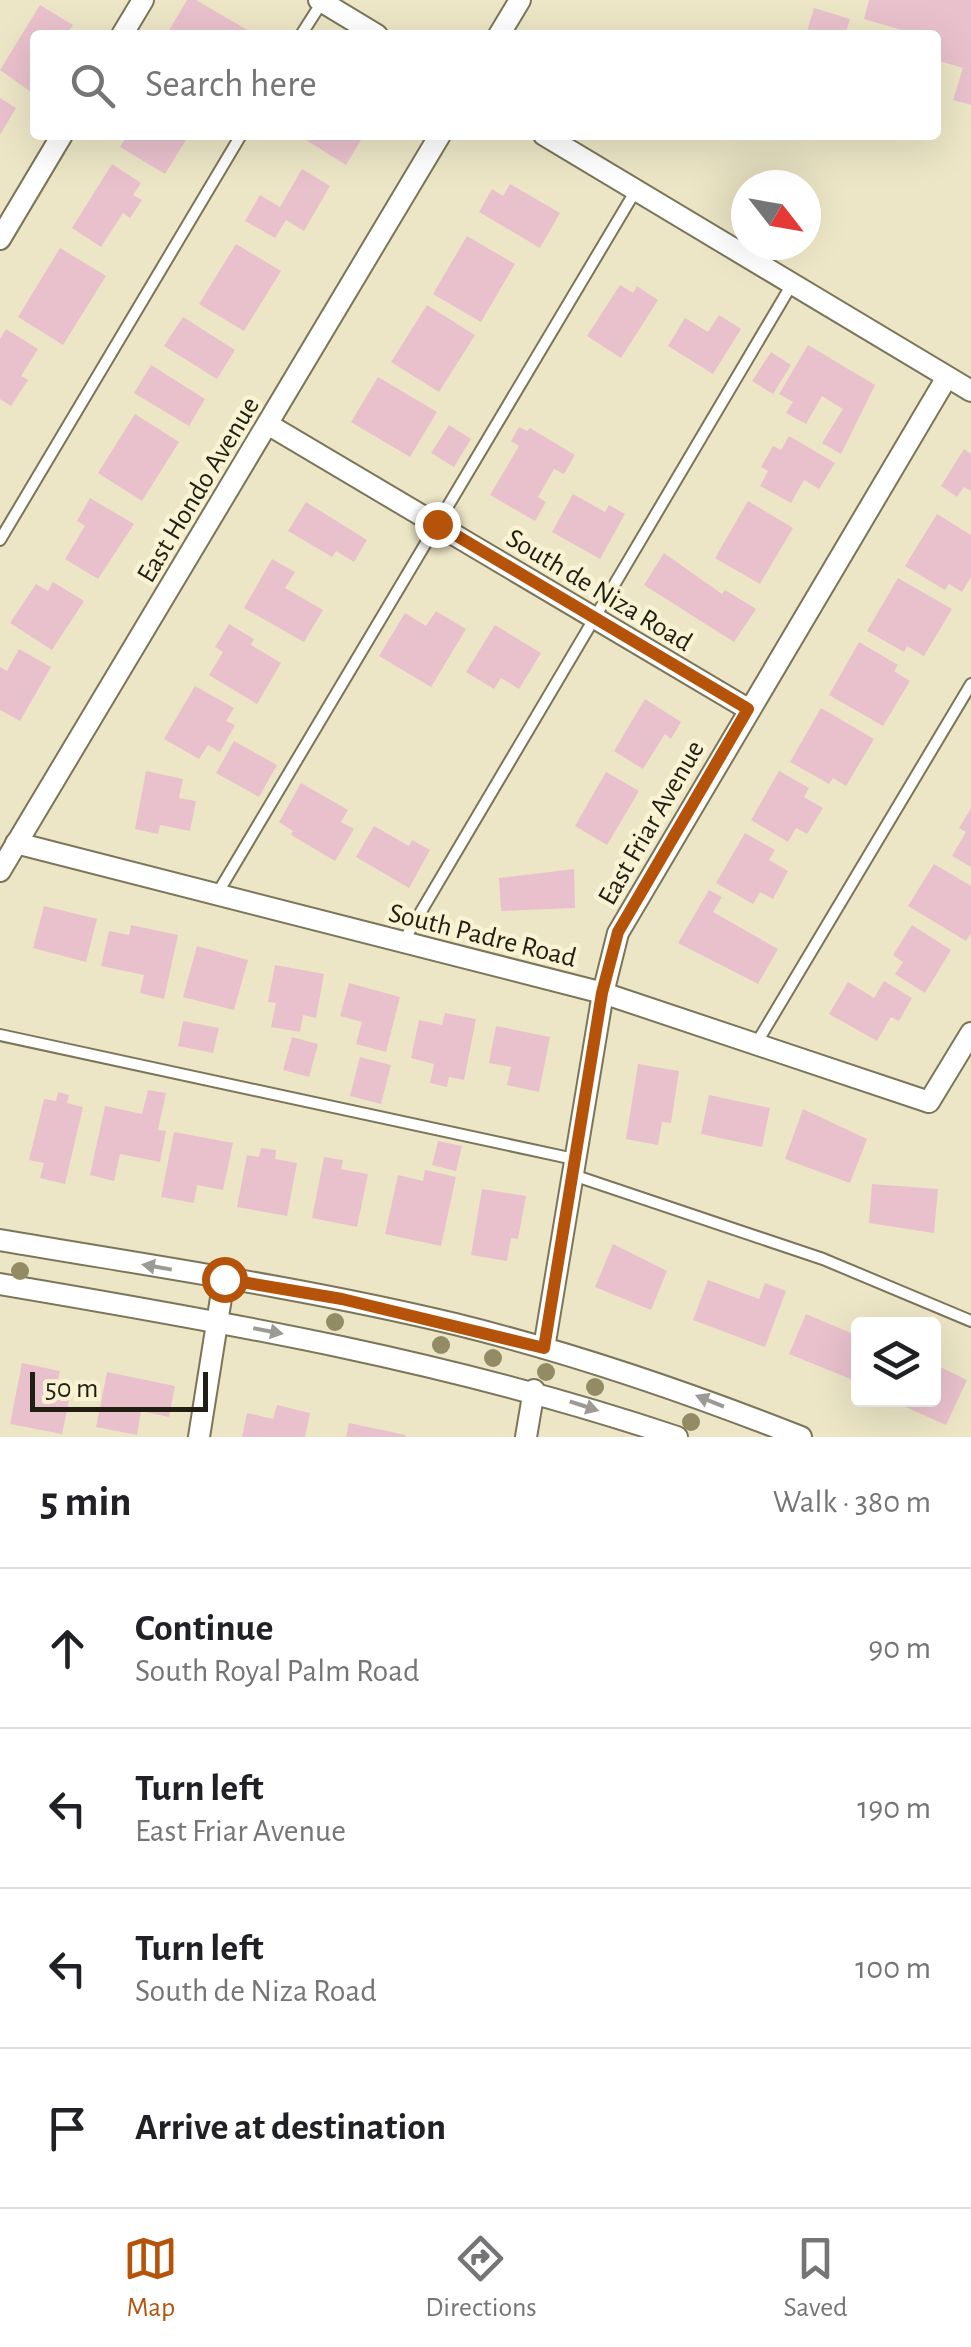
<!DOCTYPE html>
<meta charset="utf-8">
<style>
:root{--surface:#fff;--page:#f2f2f2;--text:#202124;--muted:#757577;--line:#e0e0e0;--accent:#b45309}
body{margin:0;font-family:"Alegreya Sans",sans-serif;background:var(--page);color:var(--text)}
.controls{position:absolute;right:30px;bottom:30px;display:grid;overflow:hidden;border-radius:10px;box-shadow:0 10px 40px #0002}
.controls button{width:90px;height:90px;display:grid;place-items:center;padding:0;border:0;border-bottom:2px solid var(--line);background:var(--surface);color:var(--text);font:50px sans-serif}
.compass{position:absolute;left:731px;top:170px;width:90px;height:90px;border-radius:50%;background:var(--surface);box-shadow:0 10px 40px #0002;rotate:121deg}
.scale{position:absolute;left:30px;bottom:25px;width:178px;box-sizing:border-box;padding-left:10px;border:5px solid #211f13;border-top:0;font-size:28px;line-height:35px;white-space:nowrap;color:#211f13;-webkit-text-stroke:8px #f9f3d3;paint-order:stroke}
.stop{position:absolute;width:30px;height:30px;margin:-22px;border:8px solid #b45309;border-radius:50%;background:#fff}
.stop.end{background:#b45309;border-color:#fff;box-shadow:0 2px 10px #0008}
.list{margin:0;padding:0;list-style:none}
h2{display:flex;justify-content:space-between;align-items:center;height:130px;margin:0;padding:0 40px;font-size:42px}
h2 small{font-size:32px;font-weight:400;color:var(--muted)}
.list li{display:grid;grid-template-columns:65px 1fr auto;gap:30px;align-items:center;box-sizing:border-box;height:160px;padding:0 40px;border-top:2px solid var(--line)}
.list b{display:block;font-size:38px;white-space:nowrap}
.list p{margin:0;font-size:32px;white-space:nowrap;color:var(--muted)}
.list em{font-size:32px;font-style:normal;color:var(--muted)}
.icon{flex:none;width:55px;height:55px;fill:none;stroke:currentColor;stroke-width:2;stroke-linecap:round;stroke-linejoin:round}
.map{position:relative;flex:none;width:971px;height:1437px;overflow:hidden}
.search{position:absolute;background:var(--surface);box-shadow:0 10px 40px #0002;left:30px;right:30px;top:30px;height:110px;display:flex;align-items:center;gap:25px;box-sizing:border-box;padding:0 35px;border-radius:10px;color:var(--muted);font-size:38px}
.sheet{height:770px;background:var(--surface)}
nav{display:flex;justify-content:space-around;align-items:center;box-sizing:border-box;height:140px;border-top:2px solid var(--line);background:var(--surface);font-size:28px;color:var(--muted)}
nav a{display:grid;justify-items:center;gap:5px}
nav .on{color:var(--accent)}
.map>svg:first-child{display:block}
</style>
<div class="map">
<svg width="971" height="1437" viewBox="0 0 971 1437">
<rect width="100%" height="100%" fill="#ece6c6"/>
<g fill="#e9c1cd">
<path d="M187,0H196L256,35H173L168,32Z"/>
<path d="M869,0H971V105L953,100L963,68L936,60V35H904L905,31L864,19Z"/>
<path d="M40,5L73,25L66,35H35V86L31,92L0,70Z"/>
<path d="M814,8L850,19L845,35H806Z"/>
<path d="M0,98L16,108L0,135Z"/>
<path d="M128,135H189L165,174L120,147Z"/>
<path d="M298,135H364L346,165Z"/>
<path d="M112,164L141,183L133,195L142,200L130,218L123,213L101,247L72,228Z"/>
<path d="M302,169L330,186L304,231L286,220L275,238L245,221L260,195L280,207Z"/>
<path d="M510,184L560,213L540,248L479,212L492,189L503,196Z"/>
<path d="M467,236L515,264L481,322L433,294Z"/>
<path d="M236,244L281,271L244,331L199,304Z"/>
<path d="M60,248L106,276L63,345L18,317Z"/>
<path d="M620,285L633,293L637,286L658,300L621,358L587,336Z"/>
<path d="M427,305L475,335L439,392L391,362Z"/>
<path d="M719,315L741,329L713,374L668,346L685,318L708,332Z"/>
<path d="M183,317L235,350L217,379L164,346Z"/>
<path d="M6,329L38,349L21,376L28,380L11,406L0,399V339Z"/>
<path d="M808,345L875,385L841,454L822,443L843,409L822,396L806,424L786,413L793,402L779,394Z"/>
<path d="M771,352L791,365L773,394L752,381Z"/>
<path d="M151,365L205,399L189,426L134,393Z"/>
<path d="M378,377L437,412L410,457L351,422Z"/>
<path d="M135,414L179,442L142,501L98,473Z"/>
<path d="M449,425L471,439L454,467L431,453Z"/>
<path d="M519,427L527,431L530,428L575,455L564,474L554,469L538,497L546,502L535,521L490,495L519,446L511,441Z"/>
<path d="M789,436L835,463L819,489L804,480L791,503L760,486L768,471L761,467L773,446L781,450Z"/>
<path d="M964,449L971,454V491L964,487L957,497L941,486Z"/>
<path d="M573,494L605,512L609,505L625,514L600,559L552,532Z"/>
<path d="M90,498L134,524L98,579L65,559L85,526L77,521Z"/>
<path d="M748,501L793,528L760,584L715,558Z"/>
<path d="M306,502L367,540L354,562L336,551L332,557L288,531Z"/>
<path d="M937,514L971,535V577L962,592L949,584L945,590L905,566Z"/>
<path d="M664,553L722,594L725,590L756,609L734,642L644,585Z"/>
<path d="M272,559L295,572L285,588L323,610L304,642L244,608Z"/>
<path d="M898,578L952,609L924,656L907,646L904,652L867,631Z"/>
<path d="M53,582L84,601L52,650L10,623L36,584L48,591Z"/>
<path d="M436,611L466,629L431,687L379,656L405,613L426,626Z"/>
<path d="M229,624L254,639L251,645L281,663L257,704L209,675L223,652L215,647Z"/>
<path d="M495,625L541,653L519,689L501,678L494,689L466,672Z"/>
<path d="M859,642L898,665L894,671L910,681L883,726L829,695Z"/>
<path d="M19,649L51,667L20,721L0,710V667L7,671Z"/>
<path d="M195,686L234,708L226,721L235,725L220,752L208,745L199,759L164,739Z"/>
<path d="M645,699L681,722L671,739L665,734L643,769L614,751Z"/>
<path d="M821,708L874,739L846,786L833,778L829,784L790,762Z"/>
<path d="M234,741L277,765L259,797L216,773Z"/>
<path d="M146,771L183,779L179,798L196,801L190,831L160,825L158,834L135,829Z"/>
<path d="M779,771L809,788L804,797L823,808L807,834L796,828L788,842L751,820Z"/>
<path d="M606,772L639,791L607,845L575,826Z"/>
<path d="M301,783L348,810L341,822L354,829L335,861L291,835L293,831L279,822Z"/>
<path d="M971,808V867L952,856L966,832L959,828Z"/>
<path d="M374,826L409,846L412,840L430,850L409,888L356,857Z"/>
<path d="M745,833L775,850L769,860L788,871L773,899L760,892L753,904L716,883Z"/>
<path d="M934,864L971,886V933L966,941L908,906Z"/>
<path d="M574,869L575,908L501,911L499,878Z"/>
<path d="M709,890L722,897L713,912L778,949L758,984L678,943Z"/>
<path d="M44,906L97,919L86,962L33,948Z"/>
<path d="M131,925L178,935L164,999L140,993L144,975L101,966L109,931L129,935Z"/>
<path d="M912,925L951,950L925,993L895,974L903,962L893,955Z"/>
<path d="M197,946L248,960L234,1010L183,997Z"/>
<path d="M275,965L324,974L316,1018L303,1015L300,1032L271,1027L276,1003L268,1002Z"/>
<path d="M884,981L912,998L899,1021L891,1017L877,1041L829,1014L848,982L874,998Z"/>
<path d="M349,983L400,997L386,1052L356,1044L362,1022L340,1016Z"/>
<path d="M445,1013L476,1019L464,1080L449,1077L447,1087L430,1083L434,1064L411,1058L419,1020L442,1025Z"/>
<path d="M183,1021L219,1028L213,1053L178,1046Z"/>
<path d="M496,1026L550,1037L539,1092L507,1085L511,1067L489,1063Z"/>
<path d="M292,1037L318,1044L309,1077L283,1070Z"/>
<path d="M360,1057L391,1065L381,1104L350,1096Z"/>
<path d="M638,1064L679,1071L671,1123L662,1122L658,1145L626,1139Z"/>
<path d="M148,1090L166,1093L158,1130L166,1131L160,1162L120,1154L114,1181L90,1175L105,1106L142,1114Z"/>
<path d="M58,1092L69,1095L67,1103L83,1107L65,1184L40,1178L44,1163L29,1160L44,1099L56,1101Z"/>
<path d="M709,1095L770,1108L762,1147L701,1134Z"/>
<path d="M803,1109L867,1139L850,1183L785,1159Z"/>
<path d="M174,1132L233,1143L223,1190L197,1185L194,1203L161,1197Z"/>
<path d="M438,1141L462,1146L456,1171L432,1165Z"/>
<path d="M261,1148L276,1150L275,1159L297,1163L287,1216L237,1207L247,1155L259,1157Z"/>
<path d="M324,1157L343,1160L341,1169L368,1174L357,1227L312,1218Z"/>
<path d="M425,1170L456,1177L441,1246L385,1234L398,1175L423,1181Z"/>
<path d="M872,1184L938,1189L934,1233L869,1223Z"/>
<path d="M482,1189L526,1196L518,1239L511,1238L507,1261L471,1255Z"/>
<path d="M613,1244L667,1271L651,1310L595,1287Z"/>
<path d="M708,1280L759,1299L765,1283L786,1291L765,1347L693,1320Z"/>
<path d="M806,1314L858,1336V1367L853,1380L789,1354Z"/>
<path d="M22,1363L60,1371L55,1394L70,1396L62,1434L10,1424Z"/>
<path d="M934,1364L967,1380L946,1425L890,1400H934Z"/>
<path d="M107,1372L175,1386L169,1417L141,1411L137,1435L96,1427Z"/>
<path d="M277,1405L310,1413L305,1437H242L247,1413L273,1419Z"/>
<path d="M349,1423L406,1435L405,1437H346Z"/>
</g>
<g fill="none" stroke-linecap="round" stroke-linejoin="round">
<g stroke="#7b7559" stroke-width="14">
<g id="lane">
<path d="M301,35L322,2"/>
<path d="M0,540L241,135"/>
<path d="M217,894L636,190"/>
<path d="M403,942L792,284"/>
<path d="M0,1035L574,1159"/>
<path d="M756,1044L971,684"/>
<path d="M573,1175L823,1259L971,1321"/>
</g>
</g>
<g stroke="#7b7559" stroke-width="24">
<g id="street">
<path d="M319,0L377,35"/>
<path d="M122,35L143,0"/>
<path d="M499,35L520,0"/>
<path d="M544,135L971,391"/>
<path d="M0,239L62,135"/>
<path d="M269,425L748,709"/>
<path d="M16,843L603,993L929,1102L971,1033"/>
<path d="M0,871L440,135"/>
<path d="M0,1240C152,1266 305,1288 455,1324C573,1353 687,1392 801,1437"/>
<path d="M0,1284C231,1323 454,1362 677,1437"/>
<path d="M544,1348L603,993L618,933L947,377"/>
<path d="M199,1437L224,1279"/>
<path d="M526,1437L534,1390"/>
</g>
</g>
<use href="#lane" stroke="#fff" stroke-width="10"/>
<use href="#street" stroke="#fff" stroke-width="20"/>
</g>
<g fill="#928b64">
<circle cx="20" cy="1271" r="9"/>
<circle cx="335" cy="1322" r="9"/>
<circle cx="441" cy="1345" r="9"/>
<circle cx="493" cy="1358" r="9"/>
<circle cx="546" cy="1372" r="9"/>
<circle cx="595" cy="1387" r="9"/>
<circle cx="691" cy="1422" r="9"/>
</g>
<defs><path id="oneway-solid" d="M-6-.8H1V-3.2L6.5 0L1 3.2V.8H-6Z" transform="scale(2.5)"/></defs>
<g fill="#9b9a95">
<use href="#oneway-solid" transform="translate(157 1267) rotate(-170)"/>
<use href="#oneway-solid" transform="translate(268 1331) rotate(11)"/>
<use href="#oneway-solid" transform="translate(710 1401) rotate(-158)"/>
<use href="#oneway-solid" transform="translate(584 1406) rotate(18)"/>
</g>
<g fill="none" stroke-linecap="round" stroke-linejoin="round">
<path stroke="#b45309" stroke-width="12" d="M224,1279L342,1299L544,1348L602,993L618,932L748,709L437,524"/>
</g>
<g text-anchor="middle" stroke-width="9" stroke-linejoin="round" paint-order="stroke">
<g font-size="28" fill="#211f13" stroke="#f9f3d3">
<text transform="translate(197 489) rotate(-59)" y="10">East Hondo Avenue</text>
<text transform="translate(600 589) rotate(31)" y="10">South de Niza Road</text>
<text transform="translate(650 822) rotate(-60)" y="10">East Friar Avenue</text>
<text transform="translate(483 934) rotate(14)" y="10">South Padre Road</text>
</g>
</g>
</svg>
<div class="controls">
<button><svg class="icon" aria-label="layers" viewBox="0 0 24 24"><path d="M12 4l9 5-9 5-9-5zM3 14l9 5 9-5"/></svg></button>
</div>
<svg class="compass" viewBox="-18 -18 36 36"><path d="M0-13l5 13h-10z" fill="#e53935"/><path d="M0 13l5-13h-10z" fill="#757577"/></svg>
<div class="scale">50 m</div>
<div class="stop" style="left:224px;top:1279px"></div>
<div class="stop end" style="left:437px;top:524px"></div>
<div class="search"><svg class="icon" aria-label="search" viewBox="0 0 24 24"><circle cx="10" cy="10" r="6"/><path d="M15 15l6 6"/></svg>Search here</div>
</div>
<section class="sheet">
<h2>5 min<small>Walk · 380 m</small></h2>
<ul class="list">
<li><svg class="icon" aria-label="ahead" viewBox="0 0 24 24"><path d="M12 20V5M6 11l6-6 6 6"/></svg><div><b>Continue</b><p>South Royal Palm Road</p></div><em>90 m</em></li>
<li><svg class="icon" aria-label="left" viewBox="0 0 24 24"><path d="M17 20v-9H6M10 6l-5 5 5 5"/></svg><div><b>Turn left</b><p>East Friar Avenue</p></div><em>190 m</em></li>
<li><svg class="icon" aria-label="left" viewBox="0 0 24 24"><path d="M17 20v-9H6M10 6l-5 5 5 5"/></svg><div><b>Turn left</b><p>South de Niza Road</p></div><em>100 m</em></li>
<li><svg class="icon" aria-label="arrive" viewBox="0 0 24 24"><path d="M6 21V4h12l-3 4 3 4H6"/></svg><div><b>Arrive at destination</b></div></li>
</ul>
</section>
<nav>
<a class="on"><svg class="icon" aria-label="map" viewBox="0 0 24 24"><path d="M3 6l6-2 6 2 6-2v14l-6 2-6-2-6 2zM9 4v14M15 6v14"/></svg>Map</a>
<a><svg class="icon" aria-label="directions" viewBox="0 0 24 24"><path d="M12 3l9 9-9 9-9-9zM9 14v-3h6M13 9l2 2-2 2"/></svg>Directions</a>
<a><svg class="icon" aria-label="saved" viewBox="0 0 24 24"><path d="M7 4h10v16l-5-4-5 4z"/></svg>Saved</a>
</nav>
